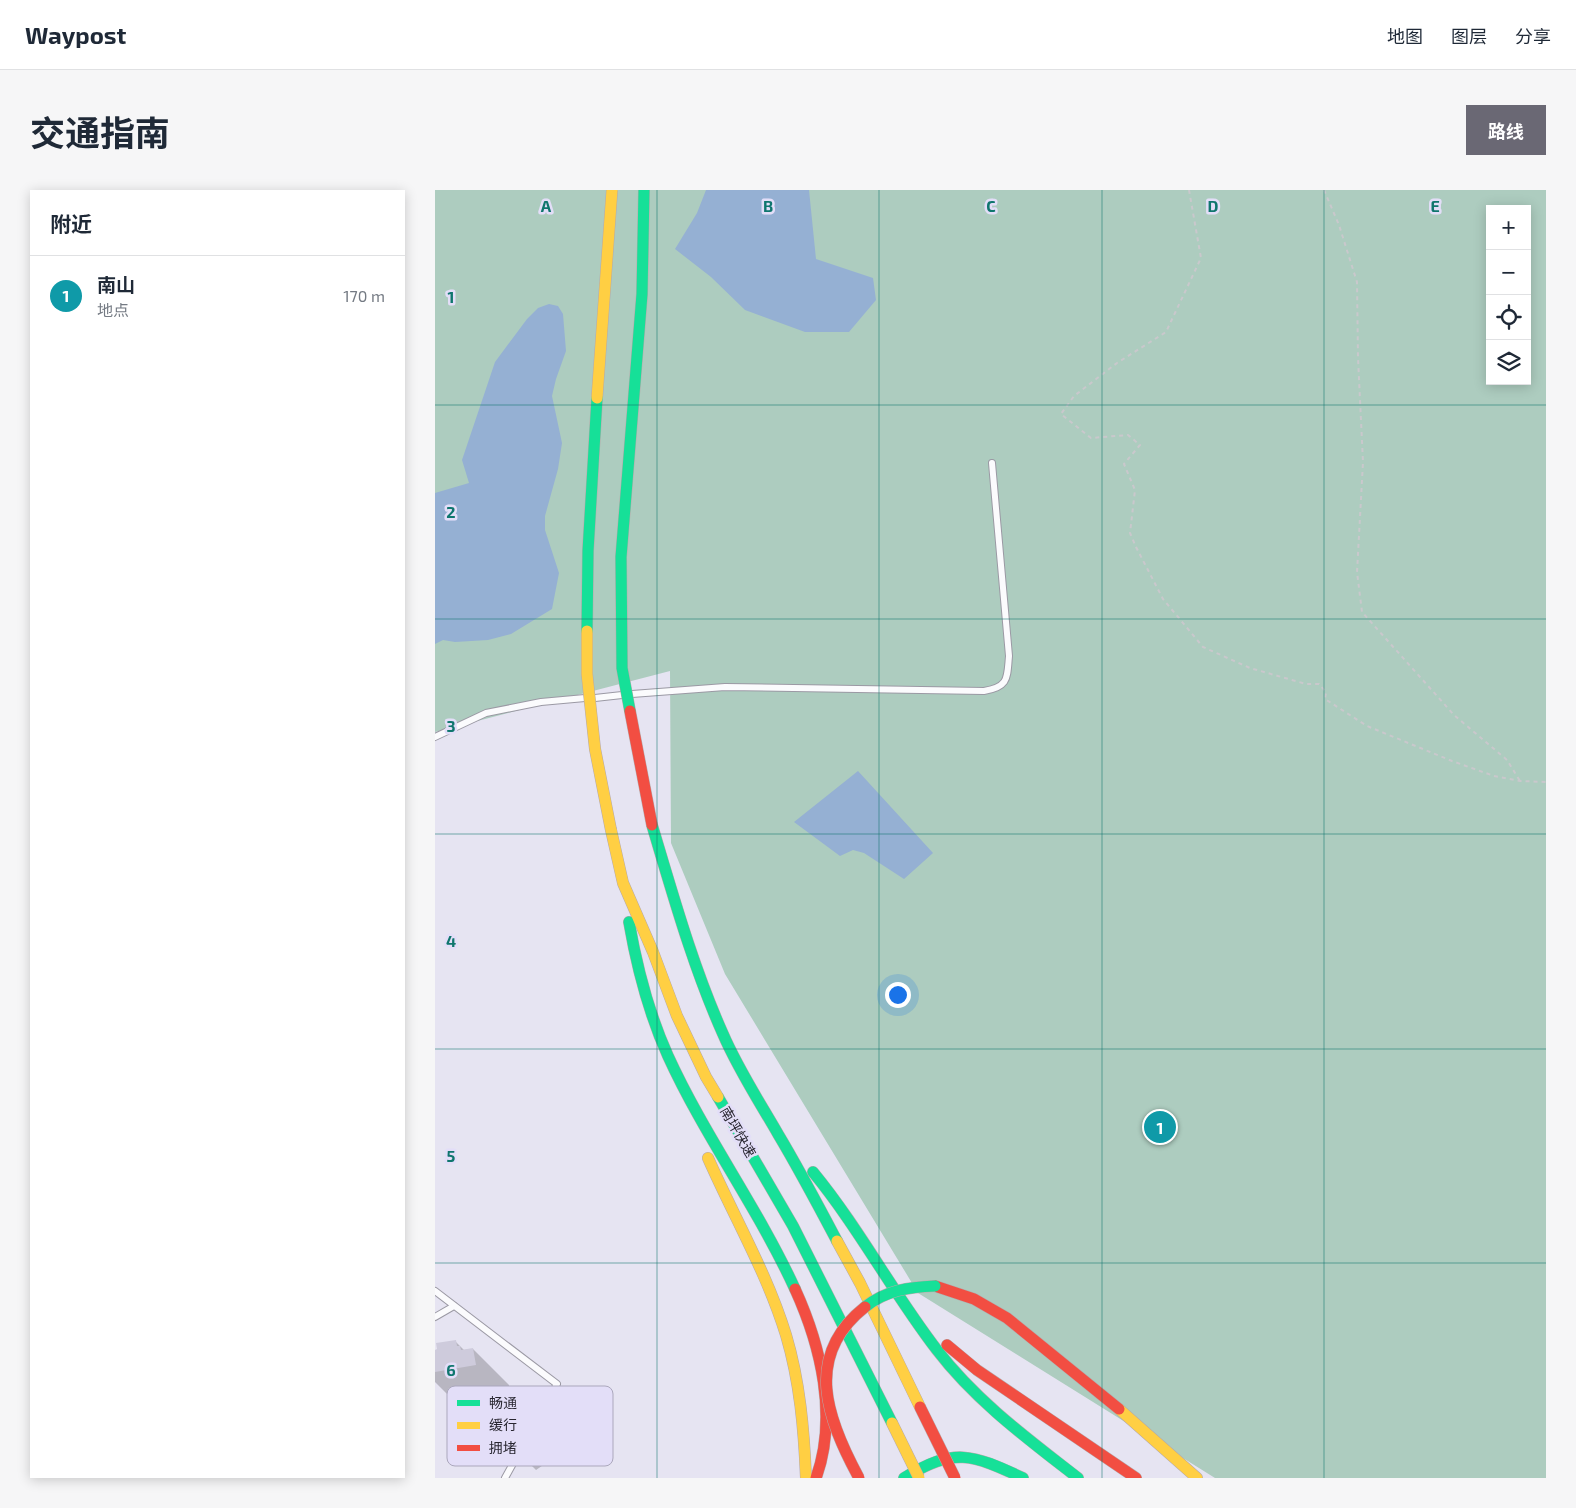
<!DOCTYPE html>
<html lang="zh">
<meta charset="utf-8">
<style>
:root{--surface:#fff;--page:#f6f6f7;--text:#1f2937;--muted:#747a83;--line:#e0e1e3;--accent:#6a6874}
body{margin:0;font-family:"Exo 2","Noto Sans SC",sans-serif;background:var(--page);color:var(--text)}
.controls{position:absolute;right:15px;top:15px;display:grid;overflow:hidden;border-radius:0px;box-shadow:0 2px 12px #0003}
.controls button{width:45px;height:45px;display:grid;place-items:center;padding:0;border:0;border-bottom:1px solid var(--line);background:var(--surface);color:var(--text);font:25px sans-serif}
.you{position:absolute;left:462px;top:804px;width:18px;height:18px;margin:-12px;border:4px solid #fff;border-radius:50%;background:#1a73e8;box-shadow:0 0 0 8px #1a73e833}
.badge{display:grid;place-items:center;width:32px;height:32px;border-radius:50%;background:var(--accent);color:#fff;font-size:16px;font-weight:700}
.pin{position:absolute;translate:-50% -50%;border:2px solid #fff;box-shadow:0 1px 5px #0006}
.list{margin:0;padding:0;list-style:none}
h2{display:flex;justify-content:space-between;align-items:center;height:65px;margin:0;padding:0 20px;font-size:21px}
h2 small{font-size:16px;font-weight:400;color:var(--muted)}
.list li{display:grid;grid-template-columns:32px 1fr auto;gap:15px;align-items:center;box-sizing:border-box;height:80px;padding:0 20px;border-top:1px solid var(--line)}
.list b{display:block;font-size:19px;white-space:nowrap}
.list p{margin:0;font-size:16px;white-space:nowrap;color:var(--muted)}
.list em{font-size:16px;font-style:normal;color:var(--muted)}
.icon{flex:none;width:28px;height:28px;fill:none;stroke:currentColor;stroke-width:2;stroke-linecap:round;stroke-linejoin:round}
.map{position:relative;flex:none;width:1111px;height:1288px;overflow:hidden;border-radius:0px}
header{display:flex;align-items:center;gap:30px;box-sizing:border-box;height:70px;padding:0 25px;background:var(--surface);border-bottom:1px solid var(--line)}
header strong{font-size:24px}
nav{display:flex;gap:28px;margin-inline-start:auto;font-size:18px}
.intro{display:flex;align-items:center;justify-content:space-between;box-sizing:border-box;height:120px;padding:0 30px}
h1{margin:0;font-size:35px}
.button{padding:12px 22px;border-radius:0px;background:var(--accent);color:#fff;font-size:18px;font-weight:700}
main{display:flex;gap:30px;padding:0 30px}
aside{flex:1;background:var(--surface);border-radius:0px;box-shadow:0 2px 12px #0003}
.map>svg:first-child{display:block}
</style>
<header>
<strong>Waypost</strong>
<nav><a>地图</a><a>图层</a><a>分享</a></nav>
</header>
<div class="intro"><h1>交通指南</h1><a class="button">路线</a></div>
<main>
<aside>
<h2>附近<small></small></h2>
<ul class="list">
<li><span class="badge" style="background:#0f9aa8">1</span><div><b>南山</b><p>地点</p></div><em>170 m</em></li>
</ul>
</aside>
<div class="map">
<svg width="1111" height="1288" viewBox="0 0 1111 1288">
<rect width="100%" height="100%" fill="#e6e4f2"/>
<path fill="#adccbf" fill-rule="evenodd" d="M0,0H1111V1288H780L483,1103L290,784L236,653L235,481L0,542ZM1055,19H1092V191H1055Z"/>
<g fill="#95b0d3">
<path d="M271,0H374L381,69L438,88L441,110L414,142H370L310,120L276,87L240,59L262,23Z"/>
<path d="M114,114L123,116L128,124L131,161L121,189L117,206L127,253L123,279L110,326V340L124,383L117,419L76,444L53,450L20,452L8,450L0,454V303L34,293L27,270L60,172L92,129L103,118Z"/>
<path d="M423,581L498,663L469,689L429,663L418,660L405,666L359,632Z"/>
</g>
<path fill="#0003" d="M20,1151L29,1160L38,1159L74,1195L75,1205L87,1209L96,1203L132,1239L142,1252L101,1280L65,1244L67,1218L63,1213L27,1219L0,1192V1165Z"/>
<path fill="#cecbdc" d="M21,1150L22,1156H25L26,1160L38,1158L41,1175L0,1182V1160L2,1159L1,1153Z"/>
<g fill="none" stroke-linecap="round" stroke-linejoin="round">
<g stroke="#9b99a4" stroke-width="8">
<g id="lane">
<path d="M197,504L290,497L549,501C574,497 572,488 574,466L557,273"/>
<path d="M160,508L187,505"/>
<path d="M0,547L51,523L106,512L150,508"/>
<path d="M0,1101L122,1194L70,1288"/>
<path d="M0,1127L19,1116"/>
</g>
</g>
<g stroke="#b6a9aa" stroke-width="12">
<g id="fast">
<path d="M217,635C238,705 258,777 288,844C303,879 324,911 343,944C364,979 383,1015 402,1051"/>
<path d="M194,732C202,778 214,824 233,866C270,947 323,1018 360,1099"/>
<path d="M283,907L358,1036L457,1233"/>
<path d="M378,982C424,1038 458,1103 502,1160C541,1211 593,1249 643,1288"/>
<path d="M469,1288C519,1257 537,1264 588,1288"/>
</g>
</g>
<g stroke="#b6a9aa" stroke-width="12">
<g id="slow">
<path d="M176,640L188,693L218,762L242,826L271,887L283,907"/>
<path d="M273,968C299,1027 332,1083 351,1145C365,1192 369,1240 371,1288"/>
<path d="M402,1051L425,1093L485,1217"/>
<path d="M684,1219L762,1288"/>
</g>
</g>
<g stroke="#b6a9aa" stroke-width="12">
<g id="jam">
<path d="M500,1096L539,1109L572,1128L684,1219"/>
<path d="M360,1099C386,1156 403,1227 381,1288"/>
<path d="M512,1155L542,1180L701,1288"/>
</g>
</g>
<g stroke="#c9c8cc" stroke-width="2" stroke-dasharray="4 4" stroke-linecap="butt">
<path d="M754,0L766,68L731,142L682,173L639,206L626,224L656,248L693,245L705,255L689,274L700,300L695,343L701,357L728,409L768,457L815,478L871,494H884L891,502L890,509L932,536L1017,571L1059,586L1085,591L1111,592"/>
<path d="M889,0L904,35L922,92L923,168L928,272L922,382L927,422L1019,525L1072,570L1085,591"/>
</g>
<use href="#lane" stroke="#fbfbfd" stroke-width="6"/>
<use href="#fast" stroke="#16e098" stroke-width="11"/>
<use href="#slow" stroke="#ffcf43" stroke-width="11"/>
<use href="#jam" stroke="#f24e42" stroke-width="11"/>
<g stroke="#b6a9aa" stroke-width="12" stroke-linecap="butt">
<g id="fast-bridge">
<path d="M152,441L153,361L162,208"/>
<path d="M195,521L187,478L186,367L207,104L209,0"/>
<path d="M430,1117C451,1100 475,1097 500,1096"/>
</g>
</g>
<g stroke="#b6a9aa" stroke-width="12" stroke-linecap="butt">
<g id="slow-bridge">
<path d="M162,208L177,0"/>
<path d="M152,441V484L160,559L176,640"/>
<path d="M457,1233L484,1288"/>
</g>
</g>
<g stroke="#b6a9aa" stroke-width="12" stroke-linecap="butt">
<g id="jam-bridge">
<path d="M195,521L217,635"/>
<path d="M485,1217L520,1288"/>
<path d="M424,1288C392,1229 368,1166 430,1117"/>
</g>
</g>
<use href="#fast-bridge" stroke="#16e098" stroke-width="11"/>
<use href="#slow-bridge" stroke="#ffcf43" stroke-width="11"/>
<use href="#jam-bridge" stroke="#f24e42" stroke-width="11"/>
</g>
<path fill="none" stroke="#0f766e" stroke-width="1" stroke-opacity="0.55" d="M222,0V1288M444,0V1288M667,0V1288M889,0V1288M0,215H1111M0,429H1111M0,644H1111M0,859H1111M0,1073H1111"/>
<g text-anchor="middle" stroke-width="5" stroke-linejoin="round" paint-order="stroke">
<g font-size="14" fill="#282630" stroke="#e3def8">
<text transform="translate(303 942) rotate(60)" y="5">南坪快速</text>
</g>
</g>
<rect x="12" y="1196" width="166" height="80" rx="8" fill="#e3def8" stroke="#aba7bc" stroke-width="1"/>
<rect x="22" y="1210" width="23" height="6" fill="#16e098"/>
<rect x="22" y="1232" width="23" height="7" fill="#ffcf43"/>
<rect x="22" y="1255" width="23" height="6" fill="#f24e42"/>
<g font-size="14" fill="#282630">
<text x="54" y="1218">畅通</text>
<text x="54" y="1240">缓行</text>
<text x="54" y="1263">拥堵</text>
</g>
<g font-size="16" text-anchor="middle" font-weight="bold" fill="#0f766e" stroke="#e3def8" stroke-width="5" stroke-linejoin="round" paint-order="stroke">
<text x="111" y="22">A</text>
<text x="333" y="22">B</text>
<text x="556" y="22">C</text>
<text x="778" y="22">D</text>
<text x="1000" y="22">E</text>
<text x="16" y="113">1</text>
<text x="16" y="328">2</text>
<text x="16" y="542">3</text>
<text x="16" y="757">4</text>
<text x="16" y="972">5</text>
<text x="16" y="1186">6</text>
</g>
</svg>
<div class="controls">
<button>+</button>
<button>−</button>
<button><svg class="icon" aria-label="locate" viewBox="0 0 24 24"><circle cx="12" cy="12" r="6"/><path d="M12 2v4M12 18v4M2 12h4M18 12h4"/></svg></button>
<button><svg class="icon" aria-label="layers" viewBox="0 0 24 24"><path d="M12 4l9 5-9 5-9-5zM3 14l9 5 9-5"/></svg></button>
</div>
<div class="you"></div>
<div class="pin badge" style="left:725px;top:937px;background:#0f9aa8">1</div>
</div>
</main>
